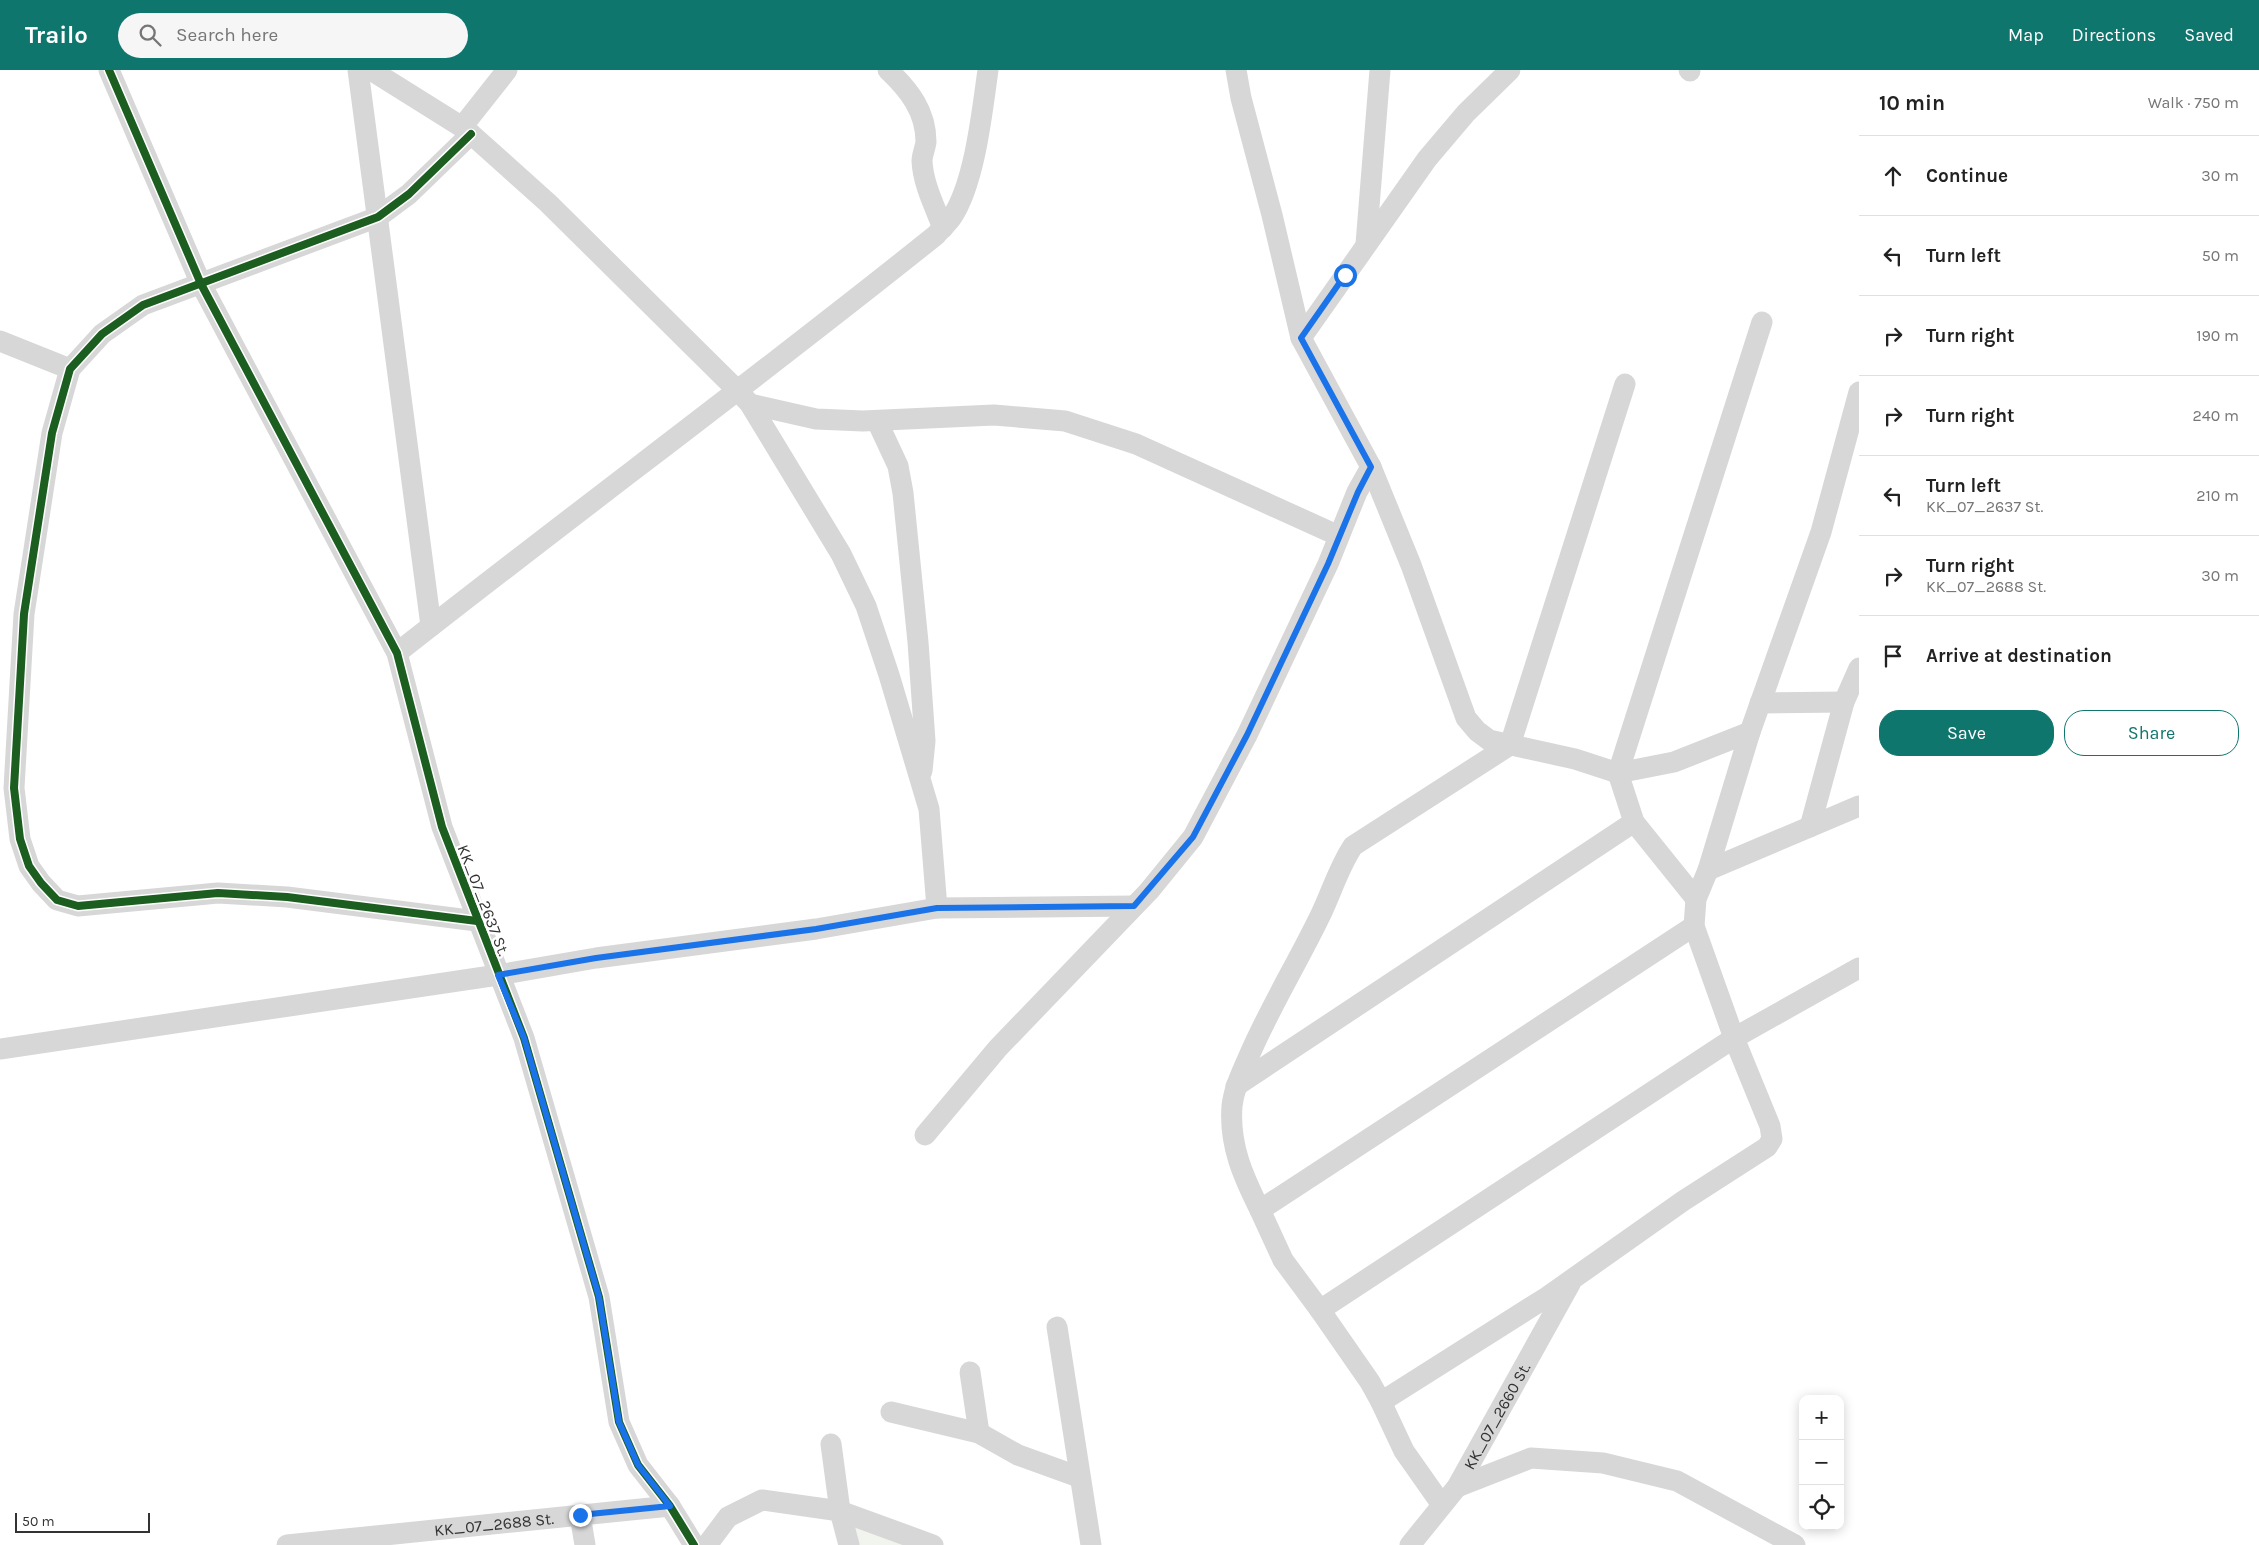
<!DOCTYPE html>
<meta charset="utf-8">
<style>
:root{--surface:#fff;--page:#f6f6f6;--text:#222;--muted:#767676;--line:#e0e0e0;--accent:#0f766e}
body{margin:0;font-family:Karla,sans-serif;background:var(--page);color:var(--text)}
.controls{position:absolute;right:15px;bottom:15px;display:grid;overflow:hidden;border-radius:10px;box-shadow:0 2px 12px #0003}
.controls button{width:45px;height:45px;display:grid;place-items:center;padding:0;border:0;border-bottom:1px solid var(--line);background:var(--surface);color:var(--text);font:25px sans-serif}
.scale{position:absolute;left:15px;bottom:12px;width:135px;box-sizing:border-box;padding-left:5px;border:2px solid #333;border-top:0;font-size:14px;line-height:18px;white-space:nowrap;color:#333;-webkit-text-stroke:4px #fff;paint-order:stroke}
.stop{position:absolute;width:15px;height:15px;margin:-11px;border:4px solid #1a73e8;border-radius:50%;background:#fff}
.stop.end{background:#1a73e8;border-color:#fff;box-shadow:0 1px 5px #0008}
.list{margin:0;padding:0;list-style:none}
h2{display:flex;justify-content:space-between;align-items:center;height:65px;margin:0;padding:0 20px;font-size:21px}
h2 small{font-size:16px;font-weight:400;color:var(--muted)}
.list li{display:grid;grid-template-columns:32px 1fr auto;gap:15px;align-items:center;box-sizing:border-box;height:80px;padding:0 20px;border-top:1px solid var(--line)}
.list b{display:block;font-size:19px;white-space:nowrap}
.list p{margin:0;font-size:16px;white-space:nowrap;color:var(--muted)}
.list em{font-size:16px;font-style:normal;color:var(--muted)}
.actions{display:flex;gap:10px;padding:15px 20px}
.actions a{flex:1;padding:11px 0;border:1px solid var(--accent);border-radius:20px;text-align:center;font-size:18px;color:var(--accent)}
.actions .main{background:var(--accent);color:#fff}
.icon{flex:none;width:28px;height:28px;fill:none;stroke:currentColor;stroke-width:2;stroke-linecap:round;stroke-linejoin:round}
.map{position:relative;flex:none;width:1859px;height:1475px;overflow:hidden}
header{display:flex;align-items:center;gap:30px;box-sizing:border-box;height:70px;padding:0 25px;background:var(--accent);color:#fff}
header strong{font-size:24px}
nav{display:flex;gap:28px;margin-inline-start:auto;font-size:18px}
.search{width:350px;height:45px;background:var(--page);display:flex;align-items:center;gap:12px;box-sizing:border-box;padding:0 18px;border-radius:28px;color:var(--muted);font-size:19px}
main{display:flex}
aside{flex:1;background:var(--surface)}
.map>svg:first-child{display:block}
</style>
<header>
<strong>Trailo</strong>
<div class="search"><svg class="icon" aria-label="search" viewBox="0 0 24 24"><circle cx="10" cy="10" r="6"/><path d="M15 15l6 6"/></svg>Search here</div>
<nav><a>Map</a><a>Directions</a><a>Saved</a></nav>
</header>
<main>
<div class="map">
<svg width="1859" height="1475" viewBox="0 0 1859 1475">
<rect width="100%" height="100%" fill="#fff"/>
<path fill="#f1f5ed" d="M840,1441L933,1475H849Z"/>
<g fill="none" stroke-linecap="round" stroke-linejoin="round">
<g stroke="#d7d7d7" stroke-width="21">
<path d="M109,0L201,214L397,583L442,757L524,968L599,1227L619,1352L638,1395L670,1436L694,1475"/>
<path d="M358,0L431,556"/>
<path d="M371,0L462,57L471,64L548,133L738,321L750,334L841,484L866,536L889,605L929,739L937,838"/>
<path d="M888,0C909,20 926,41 926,72C925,79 922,85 922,91C923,114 935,137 943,158"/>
<path d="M1689,0L1690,1"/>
<path d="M462,57L507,0"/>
<path d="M471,64L409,124L378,147L143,235L102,264L70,299L52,363L24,544L14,718L20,769L29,796L41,813L57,830L78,836L218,823L287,827L477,851"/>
<path d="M1366,174L1380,0"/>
<path d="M1301,268L1427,89L1466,43L1510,0"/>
<path d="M0,271L70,299"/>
<path d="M750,334L816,349L863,351L994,345L1065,351L1136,374L1339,466"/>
<path d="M877,351L898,396L903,423L918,572L925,671L922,701"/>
<path d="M1371,397L1411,495L1466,648L1477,661L1489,670L1575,689L1618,703L1674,692L1750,662"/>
<path d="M397,583C576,442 759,307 936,165C941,159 948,153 952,147C975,112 982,42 988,0"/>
<path d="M1760,633L1844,632"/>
<path d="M1810,757L1844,632L1859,598"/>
<path d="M1708,800L1859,736"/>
<path d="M1696,829L1634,752L1618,703L1762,252"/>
<path d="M1694,856L1260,1140L1283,1190L1320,1240L1734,968L1859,898"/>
<path d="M0,979L498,905L596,888L816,859L937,838L1134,836"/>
<path d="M1236,1016L1634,752"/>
<path d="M925,1065L998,978L1149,821L1193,767L1247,665L1328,494L1357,422L1371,397L1301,268L1272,145L1241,28L1236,0"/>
<path d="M1260,1140C1243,1106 1229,1075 1232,1036C1234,1018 1242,1002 1249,986C1270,937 1298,892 1321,844C1332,821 1339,797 1353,776L1510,675L1625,314"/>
<path d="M1320,1240L1370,1312L1381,1332L1547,1227L1683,1131L1767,1077L1772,1069L1770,1056L1734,968L1694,856L1696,829L1708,800L1750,662L1821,462L1859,322"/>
<path d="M1057,1257L1091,1475"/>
<path d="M970,1302L979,1363"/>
<path d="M1381,1332L1404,1381L1442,1435"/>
<path d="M891,1342L979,1363L1018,1385L1079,1407"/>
<path d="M831,1374L840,1441L849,1475"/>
<path d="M1457,1417L1531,1388L1603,1393L1677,1411L1795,1475"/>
<path d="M580,1445L585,1475"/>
<path id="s1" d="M287,1475L670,1436"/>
<path d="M707,1475L728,1447L762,1430L840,1441L933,1475"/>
<path id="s2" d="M1410,1475L1457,1417L1570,1214"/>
</g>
<g stroke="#fff" stroke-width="11">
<g id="cycleway">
<path d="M109,0L201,214L397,583L442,757L524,968L599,1227L619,1352L638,1395L670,1436L694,1475"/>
<path d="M471,64L409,124L378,147L143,235L102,264L70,299L52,363L24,544L14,718L20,769L29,796L41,813L57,830L78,836L218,823L287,827L477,851"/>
</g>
</g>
<use href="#cycleway" stroke="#1b5e20" stroke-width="8"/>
</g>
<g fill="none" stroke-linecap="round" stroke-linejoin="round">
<path stroke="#1a73e8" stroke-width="6" d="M580,1445L670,1436L638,1395L619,1352L599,1227L524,968L498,905L596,888L816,859L937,838L1134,836L1193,767L1247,665L1328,494L1358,422L1371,397L1301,268L1345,205"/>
</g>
<g text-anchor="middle" stroke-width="5" stroke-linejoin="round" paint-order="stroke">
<g font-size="16" fill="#333" stroke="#fff">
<text transform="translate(484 830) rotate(69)" y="6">KK_07_2637 St.</text>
<text dy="6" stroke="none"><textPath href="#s2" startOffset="156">KK_07_2660 St.</textPath></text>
<text dy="6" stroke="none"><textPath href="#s1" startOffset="208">KK_07_2688 St.</textPath></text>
</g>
</g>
</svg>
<div class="controls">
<button>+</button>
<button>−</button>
<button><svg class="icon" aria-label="locate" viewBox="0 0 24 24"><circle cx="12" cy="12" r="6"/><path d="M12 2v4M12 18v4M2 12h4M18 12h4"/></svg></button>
</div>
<div class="scale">50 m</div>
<div class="stop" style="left:1345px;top:205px"></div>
<div class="stop end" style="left:580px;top:1445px"></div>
</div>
<aside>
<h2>10 min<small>Walk · 750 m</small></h2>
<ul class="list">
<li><svg class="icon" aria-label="ahead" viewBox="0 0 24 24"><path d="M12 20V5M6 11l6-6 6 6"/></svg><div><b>Continue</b></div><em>30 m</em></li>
<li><svg class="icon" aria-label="left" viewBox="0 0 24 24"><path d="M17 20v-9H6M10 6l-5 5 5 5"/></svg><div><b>Turn left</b></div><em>50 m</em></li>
<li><svg class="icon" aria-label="right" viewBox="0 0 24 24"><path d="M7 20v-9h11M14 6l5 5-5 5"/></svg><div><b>Turn right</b></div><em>190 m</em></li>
<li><svg class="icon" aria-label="right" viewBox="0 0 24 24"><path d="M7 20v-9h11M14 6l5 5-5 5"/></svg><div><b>Turn right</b></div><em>240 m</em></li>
<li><svg class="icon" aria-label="left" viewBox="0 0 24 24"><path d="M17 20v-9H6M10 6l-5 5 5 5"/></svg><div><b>Turn left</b><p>KK_07_2637 St.</p></div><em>210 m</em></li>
<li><svg class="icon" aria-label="right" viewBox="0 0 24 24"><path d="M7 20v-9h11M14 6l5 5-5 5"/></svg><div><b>Turn right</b><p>KK_07_2688 St.</p></div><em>30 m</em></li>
<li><svg class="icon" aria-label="arrive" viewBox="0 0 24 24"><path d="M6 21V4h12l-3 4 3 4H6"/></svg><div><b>Arrive at destination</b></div></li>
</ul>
<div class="actions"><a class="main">Save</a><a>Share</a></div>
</aside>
</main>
